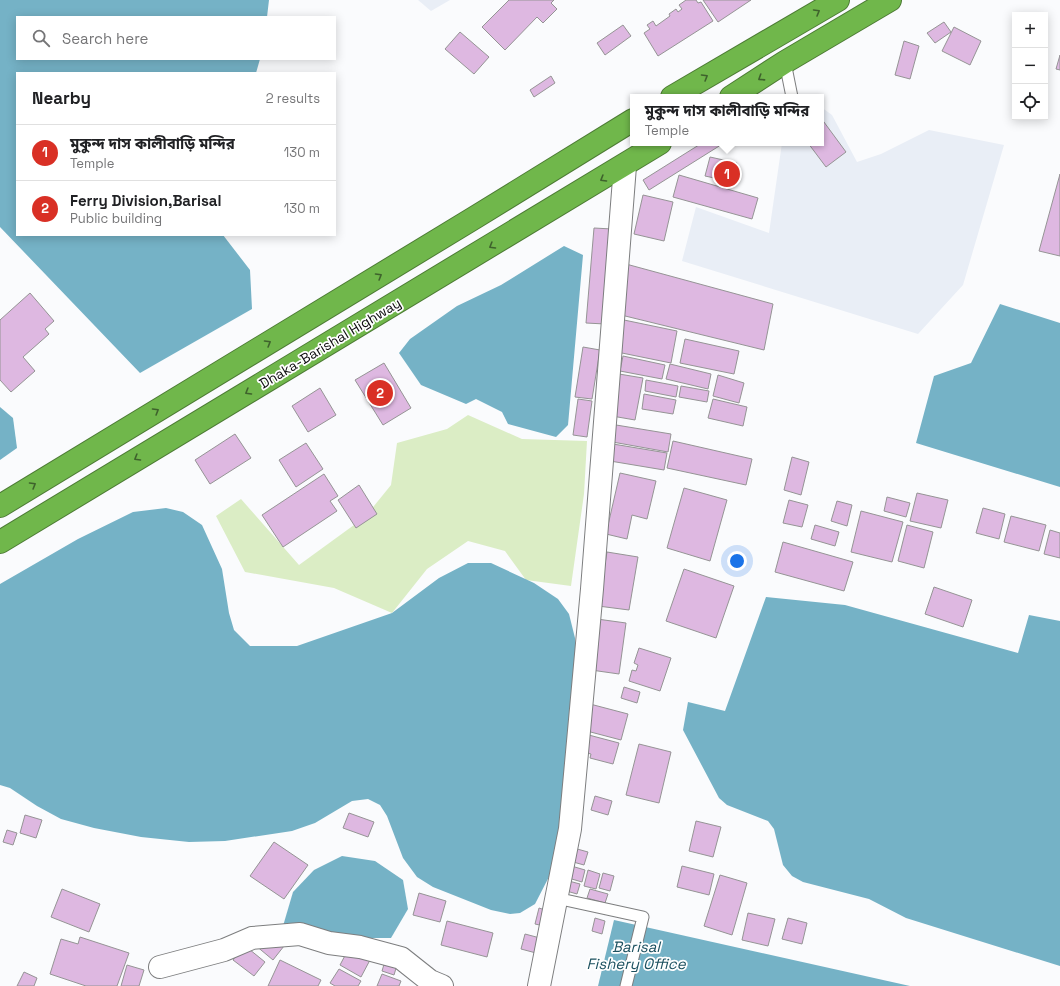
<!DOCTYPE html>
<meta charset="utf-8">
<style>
:root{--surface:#fff;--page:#f6f6f6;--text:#202124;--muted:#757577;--line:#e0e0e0;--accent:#d93025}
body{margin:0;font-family:"Space Grotesk","Noto Sans Bengali",sans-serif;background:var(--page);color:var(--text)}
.controls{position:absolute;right:12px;top:12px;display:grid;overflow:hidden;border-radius:0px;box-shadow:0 2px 10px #0003}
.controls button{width:36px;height:36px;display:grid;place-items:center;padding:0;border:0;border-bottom:1px solid var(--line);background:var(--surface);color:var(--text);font:20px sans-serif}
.you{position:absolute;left:737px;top:561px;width:14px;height:14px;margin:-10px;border:3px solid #fff;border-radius:50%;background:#1a73e8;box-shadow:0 0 0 6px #1a73e833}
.badge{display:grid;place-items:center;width:26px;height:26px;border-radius:50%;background:var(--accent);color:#fff;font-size:13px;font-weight:700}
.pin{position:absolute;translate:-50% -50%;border:2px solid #fff;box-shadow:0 1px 4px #0006}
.popup{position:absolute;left:630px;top:94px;width:194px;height:52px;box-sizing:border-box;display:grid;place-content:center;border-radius:0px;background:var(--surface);filter:drop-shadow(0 1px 3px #0005);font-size:13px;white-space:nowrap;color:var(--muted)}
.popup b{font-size:15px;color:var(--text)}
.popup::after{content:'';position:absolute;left:50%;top:100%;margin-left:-8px;border:8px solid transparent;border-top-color:var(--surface)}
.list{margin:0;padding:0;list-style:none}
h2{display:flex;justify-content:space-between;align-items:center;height:52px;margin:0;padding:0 16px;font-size:17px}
h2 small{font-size:13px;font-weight:400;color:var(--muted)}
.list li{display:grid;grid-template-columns:26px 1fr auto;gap:12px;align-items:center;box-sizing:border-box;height:56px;padding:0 16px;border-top:1px solid var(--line)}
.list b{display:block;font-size:15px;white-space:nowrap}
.list p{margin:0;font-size:13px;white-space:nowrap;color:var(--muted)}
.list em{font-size:13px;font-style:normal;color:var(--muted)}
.icon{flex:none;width:22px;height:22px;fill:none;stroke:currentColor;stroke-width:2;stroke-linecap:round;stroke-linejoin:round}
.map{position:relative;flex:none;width:1060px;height:986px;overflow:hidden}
.search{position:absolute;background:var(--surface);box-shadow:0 2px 10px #0003;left:16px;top:16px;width:320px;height:44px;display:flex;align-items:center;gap:10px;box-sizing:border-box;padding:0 14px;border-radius:0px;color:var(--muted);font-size:15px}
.panel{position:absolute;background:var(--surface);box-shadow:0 2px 10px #0003;left:16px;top:72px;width:320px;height:164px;border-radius:0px}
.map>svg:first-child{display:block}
</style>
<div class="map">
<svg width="1060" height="986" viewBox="0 0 1060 986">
<rect width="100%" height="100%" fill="#fafbfd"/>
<g fill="#e9eef6">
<path d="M418,0H450L431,11Z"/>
<path d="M821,107L832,115L857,162L881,154L929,130L1004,145L963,285L918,334L682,261L696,207L769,233L782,143H821Z"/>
</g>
<path fill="#dbedc5" d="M468,415L522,439L587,441L584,494L571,586L526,580L505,551L468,541L427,569L392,613L334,588L245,572L216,516L241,499L299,565L365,517L391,485L397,443L447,429Z"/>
<g fill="#75b2c6">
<path d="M0,0H269L267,17H17V59H260L256,73H17V235H223L250,270L252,309L140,373L0,227Z"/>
<path d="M564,246L583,255L568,425L556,437L508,424L502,412L476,399L466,404L421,385L399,353L410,339L457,306L501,285Z"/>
<path d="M1000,304L1060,323V487L916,443L934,376L971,363Z"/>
<path d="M0,407L13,418L17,448L0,460Z"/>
<path d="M166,508L183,512L202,525L222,569L229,613L234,630L250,646H297L392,613L439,578L468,563H491L534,583L558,599L569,614L575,638L577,684L572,764L553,869L535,904L520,913L510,914L491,910L433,887L417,877L403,858L387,816L380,805L368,799L352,801L315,823L292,831L225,841L189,842L141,837L94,828L61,819L37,806L10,788L0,785V584L78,539L133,512Z"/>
<path d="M766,597L845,605L1018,653L1029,615L1060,621V966L906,918L869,899L803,882L792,876L783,865L774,829L768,821L727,805L719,798L683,730L688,702L725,711Z"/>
<path d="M342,856L375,861L403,880L408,909L391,938H341L283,926L293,892L314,870Z"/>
<path d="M614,920L910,986H598Z"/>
</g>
<g fill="#deb8e1" stroke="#959495">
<path d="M509,0H554L551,3L557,9L543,23L537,17L505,50L482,27Z"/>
<path d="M686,0H696L698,3L701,2L713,21L658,56L644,33L650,29L647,25L653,21L656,26L670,16L669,14L676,9L678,12L682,9L679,5Z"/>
<path d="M703,0H751L718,22Z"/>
<path d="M944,22L951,32L935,43L927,33Z"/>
<path d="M623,25L631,36L605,55L597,43Z"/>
<path d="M954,27L981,41L970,65L942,51Z"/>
<path d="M460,32L489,57L474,74L445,49Z"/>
<path d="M904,41L919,46L910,79L895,75Z"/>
<path d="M1060,55V70L1056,69Z"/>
<path d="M551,76L555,83L534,97L530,90Z"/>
<path d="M821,118L846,152L826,167L808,143H821Z"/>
<path d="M702,143H724L649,190L643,180Z"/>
<path d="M710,157L737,163L733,182L705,176Z"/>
<path d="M1060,174V256L1039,251Z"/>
<path d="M679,175L758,198L752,219L673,197Z"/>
<path d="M643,195L673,202L664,241L634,234Z"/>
<path d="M594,228L612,229L605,324L586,323Z"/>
<path d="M626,264L773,304L764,350L617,314Z"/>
<path d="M30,293L54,321L45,329L49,334L23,357L35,371L11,392L0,380V320Z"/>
<path d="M624,320L677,331L671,363L617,352Z"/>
<path d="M685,339L739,351L734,374L680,363Z"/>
<path d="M583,347L600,350L592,399L575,397Z"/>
<path d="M623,356L665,365L662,379L620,371Z"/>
<path d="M384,363L411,408L383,425L355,380Z"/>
<path d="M670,364L711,374L708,389L666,379Z"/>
<path d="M619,374L643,378L635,420L612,416Z"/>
<path d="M718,375L744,383L739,403L713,396Z"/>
<path d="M646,380L678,386L676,397L645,391Z"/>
<path d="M681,386L709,391L707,402L679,397Z"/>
<path d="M320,388L336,415L308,432L292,406Z"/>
<path d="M644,394L676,400L673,414L642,409Z"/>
<path d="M578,399L592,401L587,437L573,435Z"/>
<path d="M713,399L747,407L743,426L708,418Z"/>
<path d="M610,424L671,434L668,452L607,441Z"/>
<path d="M235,434L251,458L210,484L195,460Z"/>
<path d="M673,441L752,459L746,485L667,468Z"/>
<path d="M306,443L323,469L296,487L279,460Z"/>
<path d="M607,443L667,453L664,470L604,460Z"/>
<path d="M792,457L809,462L801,495L784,490Z"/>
<path d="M620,473L656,481L647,519L632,515L627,539L606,534Z"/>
<path d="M324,474L338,496L330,501L337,511L283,547L262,515Z"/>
<path d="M359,485L377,514L356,528L338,500Z"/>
<path d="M684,488L727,500L710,561L667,548Z"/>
<path d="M917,493L948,500L941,528L910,521Z"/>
<path d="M887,497L910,503L906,517L884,511Z"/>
<path d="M789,500L808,505L802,527L783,523Z"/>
<path d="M837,501L852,505L847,526L831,521Z"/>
<path d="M983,508L1005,514L999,539L976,533Z"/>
<path d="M861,511L903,522L892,562L851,552Z"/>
<path d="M1011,516L1046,525L1039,551L1004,542Z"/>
<path d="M815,525L839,532L835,546L811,539Z"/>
<path d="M907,525L933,532L924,568L898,561Z"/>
<path d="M1050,530L1060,533V558L1044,554Z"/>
<path d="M783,542L853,562L844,591L775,572Z"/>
<path d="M607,552L638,557L629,610L598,606Z"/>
<path d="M684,569L734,586L716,638L666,621Z"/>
<path d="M934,587L972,600L963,627L925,614Z"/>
<path d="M597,619L626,623L619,674L591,670Z"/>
<path d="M639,648L671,658L660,691L629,681L632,670L636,671L638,665L634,663Z"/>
<path d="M624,687L640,692L637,703L621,698Z"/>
<path d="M590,704L628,714L621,740L583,730Z"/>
<path d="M585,734L619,743L613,764L590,758L591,754L580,751Z"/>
<path d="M639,744L671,752L659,803L626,795Z"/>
<path d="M595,796L612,801L608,815L591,810Z"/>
<path d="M349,813L374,822L368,837L343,828Z"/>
<path d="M25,815L42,820L36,838L20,833Z"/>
<path d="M696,821L721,827L713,857L689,851Z"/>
<path d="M7,830L17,833L13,845L3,842Z"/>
<path d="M274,842L308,865L284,899L250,876Z"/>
<path d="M570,847L588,852L584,865L566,860Z"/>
<path d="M568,865L585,870L582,882L565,877Z"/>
<path d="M682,866L714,874L709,895L677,887Z"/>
<path d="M588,870L600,874L596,889L584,886Z"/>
<path d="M603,873L614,876L610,891L599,888Z"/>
<path d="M720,875L747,883L732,935L704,926Z"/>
<path d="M565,880L580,884L577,894L563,890Z"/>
<path d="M62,889L100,904L89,932L51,917Z"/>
<path d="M590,889L608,894L605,903L587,898Z"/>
<path d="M419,893L446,901L440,922L413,915Z"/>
<path d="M539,908L548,911L544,926L535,924Z"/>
<path d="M748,913L775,919L768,946L742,940Z"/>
<path d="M595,918L605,921L602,934L592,931Z"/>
<path d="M788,918L807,923L802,944L782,939Z"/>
<path d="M447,921L493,933L487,957L441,945Z"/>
<path d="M525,934L540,938L536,953L521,949Z"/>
<path d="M80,937L129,953L117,986H86L50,974L61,939L78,944Z"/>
<path d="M244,945L265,962L254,976L233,960Z"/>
<path d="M255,945L284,946L273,960Z"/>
<path d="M349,948L370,960L361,977L340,965Z"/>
<path d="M280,960L321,980L318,986H268Z"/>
<path d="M385,961L397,965L394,975L382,971Z"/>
<path d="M127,965L144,970L139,986H121Z"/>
<path d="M339,969L361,981L358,986H335L330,983Z"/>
<path d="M24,972L37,978L34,986H17Z"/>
<path d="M382,974L401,981L399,986H377Z"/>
</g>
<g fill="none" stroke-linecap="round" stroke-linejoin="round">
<g stroke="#7d7e7f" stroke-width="13">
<g id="lane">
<path d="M785,62L792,97"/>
<path d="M556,898L643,917L626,986"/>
</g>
</g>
<g stroke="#7d7e7f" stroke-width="24">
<g id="street">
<path d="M160,967L224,950L252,938L300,934L329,943L360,947L401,958L430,981L442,986"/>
<path d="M539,986L570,829L592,589L625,166"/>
</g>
</g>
<g stroke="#4d7b35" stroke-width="24">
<g id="highway">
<path d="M672,97L838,0"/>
<path d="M731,97L785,62L890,0"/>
<path d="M0,506L474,218L633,120"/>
<path d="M0,542L660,143"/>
</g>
</g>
<use href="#lane" stroke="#fff" stroke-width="11"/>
<use href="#street" stroke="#fff" stroke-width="22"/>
<use href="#highway" stroke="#70b74b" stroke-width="22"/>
</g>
<defs><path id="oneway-chevron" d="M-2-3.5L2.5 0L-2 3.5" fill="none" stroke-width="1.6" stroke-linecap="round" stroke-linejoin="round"/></defs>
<g stroke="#3e622c">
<use href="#oneway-chevron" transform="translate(817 12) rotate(-30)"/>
<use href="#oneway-chevron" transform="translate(705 77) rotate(-31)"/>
<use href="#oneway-chevron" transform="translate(761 78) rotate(147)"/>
<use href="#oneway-chevron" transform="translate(603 179) rotate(149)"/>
<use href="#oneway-chevron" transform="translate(492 246) rotate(149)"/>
<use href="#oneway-chevron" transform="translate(379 276) rotate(-31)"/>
<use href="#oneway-chevron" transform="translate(268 343) rotate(-31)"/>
<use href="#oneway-chevron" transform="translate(248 392) rotate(149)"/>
<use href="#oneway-chevron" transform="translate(156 411) rotate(-31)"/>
<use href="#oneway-chevron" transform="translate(137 458) rotate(149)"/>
<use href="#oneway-chevron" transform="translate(33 485) rotate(-31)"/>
</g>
<g text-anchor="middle" stroke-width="3.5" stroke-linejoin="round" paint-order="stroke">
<g font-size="14" fill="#0c0c0d" stroke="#fff">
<text transform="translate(330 343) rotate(-31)" y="5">Dhaka-Barishal Highway</text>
</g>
<g font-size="15" font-style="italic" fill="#1b505f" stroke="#fff">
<text x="636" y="952">Barisal<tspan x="636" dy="17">Fishery Office</tspan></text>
</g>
</g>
</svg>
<div class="controls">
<button>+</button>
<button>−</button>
<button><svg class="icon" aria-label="locate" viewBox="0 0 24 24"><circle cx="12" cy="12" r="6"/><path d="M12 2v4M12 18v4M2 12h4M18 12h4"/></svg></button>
</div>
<div class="you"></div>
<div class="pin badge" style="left:727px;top:174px">1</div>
<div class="popup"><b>মুকুন্দ দাস কালীবাড়ি মন্দির</b>Temple</div>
<div class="pin badge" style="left:380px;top:393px">2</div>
<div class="search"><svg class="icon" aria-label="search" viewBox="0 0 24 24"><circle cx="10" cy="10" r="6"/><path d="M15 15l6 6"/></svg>Search here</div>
<section class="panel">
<h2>Nearby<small>2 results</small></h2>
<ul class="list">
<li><span class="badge">1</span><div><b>মুকুন্দ দাস কালীবাড়ি মন্দির</b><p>Temple</p></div><em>130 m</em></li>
<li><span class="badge">2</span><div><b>Ferry Division,Barisal</b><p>Public building</p></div><em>130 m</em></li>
</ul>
</section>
</div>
